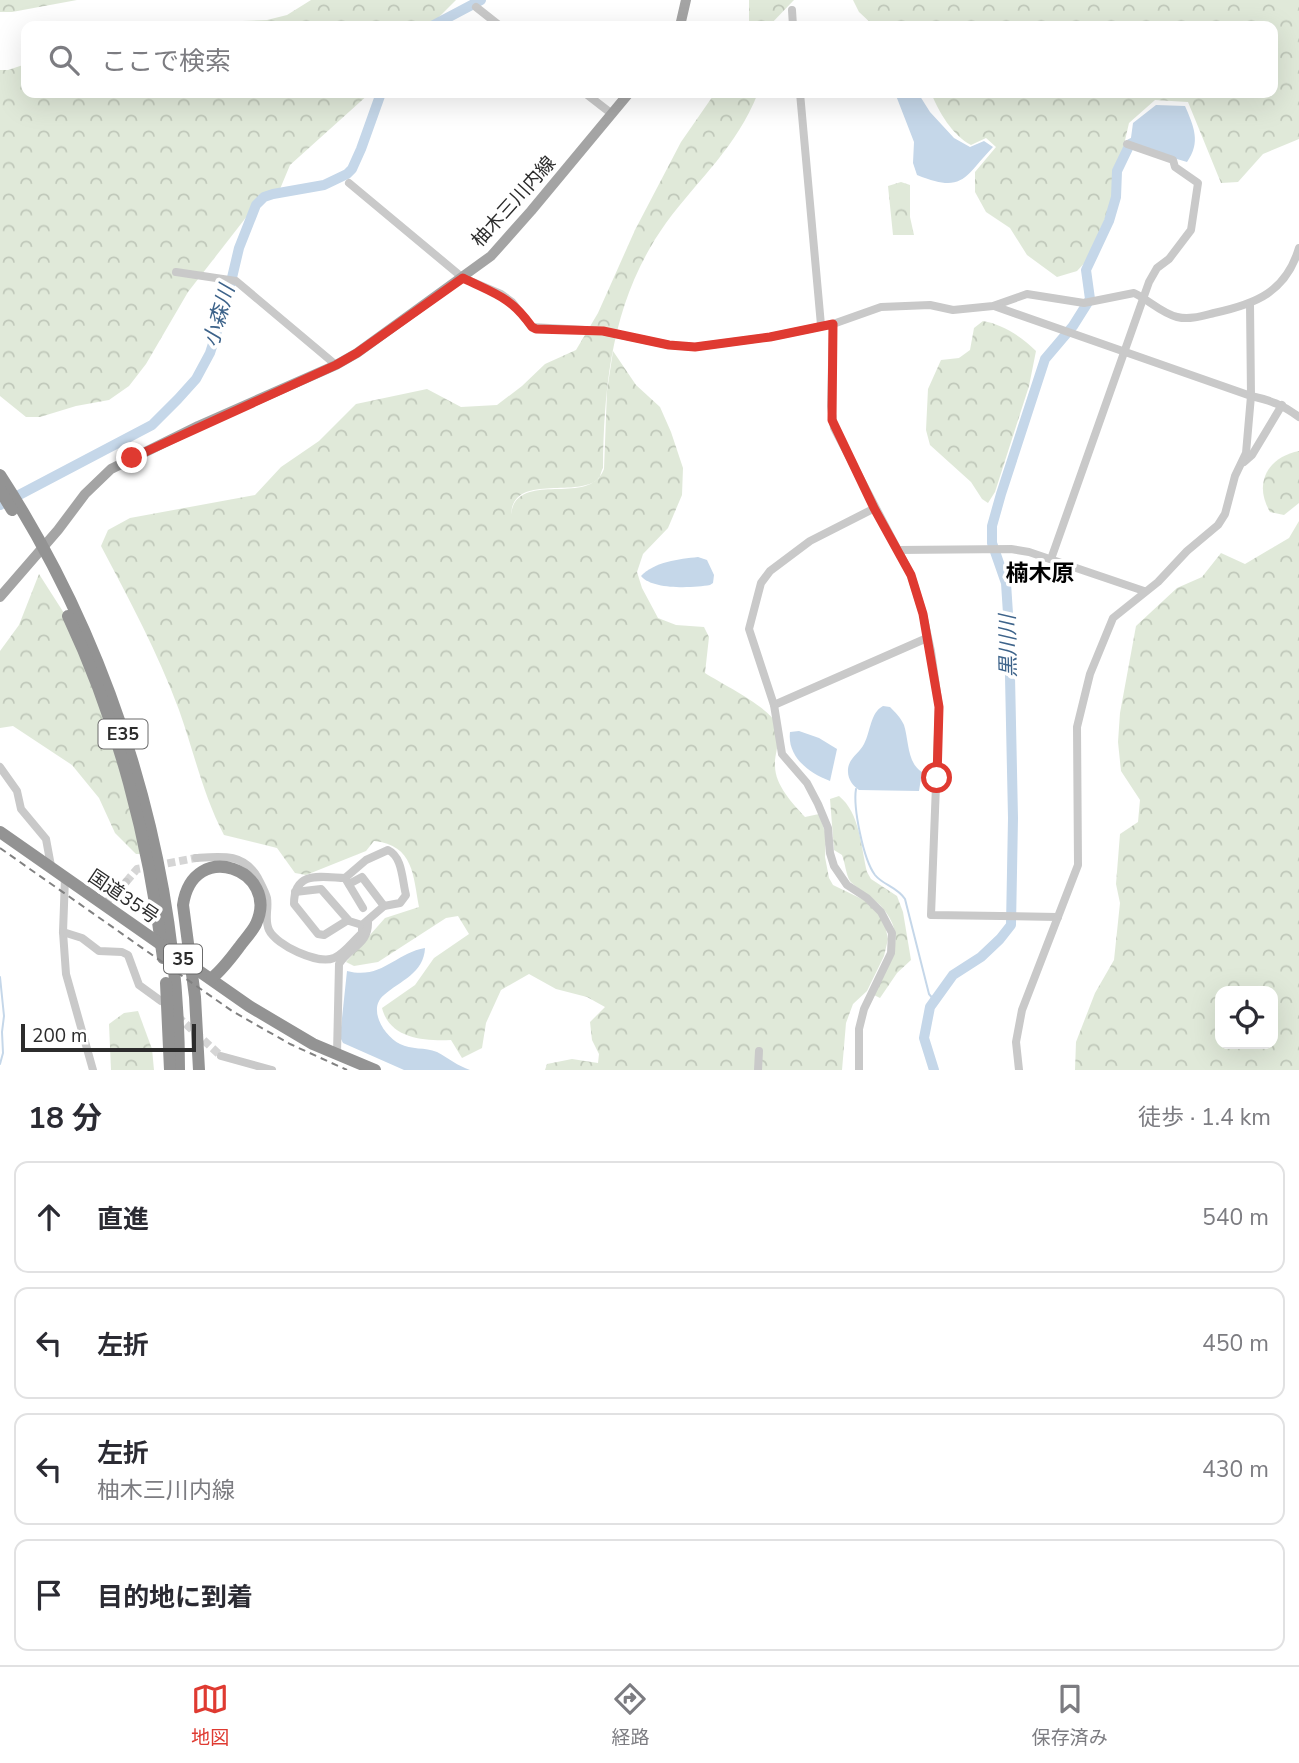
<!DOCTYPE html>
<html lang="ja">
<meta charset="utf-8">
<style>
:root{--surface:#fff;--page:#f7f7f7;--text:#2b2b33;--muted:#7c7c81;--line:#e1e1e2;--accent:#df3a31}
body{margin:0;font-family:"Nunito Sans","Noto Sans JP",sans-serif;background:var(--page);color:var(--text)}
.controls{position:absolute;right:21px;bottom:21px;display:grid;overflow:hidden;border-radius:14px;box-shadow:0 7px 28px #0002}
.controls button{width:63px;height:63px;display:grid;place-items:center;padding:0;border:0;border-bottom:2px solid var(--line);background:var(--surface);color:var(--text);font:35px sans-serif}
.scale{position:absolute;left:21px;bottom:18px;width:175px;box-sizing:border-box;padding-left:7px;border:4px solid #2c2c2c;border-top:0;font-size:19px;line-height:24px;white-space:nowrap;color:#2c2c2c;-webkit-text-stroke:5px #fff;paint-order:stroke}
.stop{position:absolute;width:21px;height:21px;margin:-16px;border:5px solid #df3a31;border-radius:50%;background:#fff}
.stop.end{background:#df3a31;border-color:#fff;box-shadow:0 2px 7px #0008}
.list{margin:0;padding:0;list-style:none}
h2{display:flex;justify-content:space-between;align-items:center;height:91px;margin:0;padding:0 28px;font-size:30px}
h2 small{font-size:23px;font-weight:400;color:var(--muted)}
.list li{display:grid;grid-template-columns:46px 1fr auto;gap:21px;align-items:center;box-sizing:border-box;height:112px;margin:0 14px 14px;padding:0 14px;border:2px solid var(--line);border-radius:14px}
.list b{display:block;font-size:26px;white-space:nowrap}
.list p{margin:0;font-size:23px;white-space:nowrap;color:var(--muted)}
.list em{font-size:23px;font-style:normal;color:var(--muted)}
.icon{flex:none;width:38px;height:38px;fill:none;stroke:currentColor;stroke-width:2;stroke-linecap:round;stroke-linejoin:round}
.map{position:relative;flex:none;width:1299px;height:1070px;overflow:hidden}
.search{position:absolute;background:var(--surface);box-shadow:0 7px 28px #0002;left:21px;right:21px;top:21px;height:77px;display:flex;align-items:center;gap:18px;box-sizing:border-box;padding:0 24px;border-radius:14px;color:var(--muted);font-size:26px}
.sheet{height:595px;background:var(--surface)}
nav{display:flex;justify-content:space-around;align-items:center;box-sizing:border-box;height:98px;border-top:2px solid var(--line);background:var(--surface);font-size:19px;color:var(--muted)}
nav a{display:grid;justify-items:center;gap:4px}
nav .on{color:var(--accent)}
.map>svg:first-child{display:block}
</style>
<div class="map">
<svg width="1299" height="1070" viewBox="0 0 1299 1070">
<defs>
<pattern id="forest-crowns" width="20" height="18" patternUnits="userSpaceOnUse" patternTransform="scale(1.75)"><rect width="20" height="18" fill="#e0e9d9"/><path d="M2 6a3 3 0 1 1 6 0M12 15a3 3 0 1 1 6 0" fill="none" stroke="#c0c8ba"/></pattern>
</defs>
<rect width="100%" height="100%" fill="#fff"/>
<g fill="url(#forest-crowns)" fill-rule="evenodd">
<path d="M0,0H77L12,12H0Z"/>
<path d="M311,0H456L430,26H192L215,22L267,20L287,15Z"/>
<path d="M749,0H794L769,26H749Z"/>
<path d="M853,0H1299V139L1263,154L1238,182L1221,183L1188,102L1155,100L1129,123L1123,149L1113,169L1114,194L1092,255L1077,271L1057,277L1027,255L1010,228L986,212L975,192V172L996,147L986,138L971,145C952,135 939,112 931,93H1273V26H874L859,12Z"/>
<path d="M26,64V93H370L290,165L280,189L251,211L188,292L146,364L129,386L109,400L76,406L40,417H26L0,396V70H8Z"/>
<path d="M715,93H758C736,148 700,177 666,223C613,297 604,380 603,468C602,469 600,477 599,478C578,500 512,471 511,516C511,515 512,506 515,502C534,476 591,504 604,469L607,391L613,351L636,385L660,407L671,432L683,468L682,495L668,528L643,554L637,572L642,588L658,618L676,625L704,627L709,637L705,673C722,684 767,706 776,723C783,737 774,752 775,766C775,785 793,804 805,817L819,814L826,835L825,857L829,878L833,885L864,900L878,913L885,925L888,939L884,956L867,991L853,1004L846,1023L842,1070H545L547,1064L572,1059L598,1063L599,1054L592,1040L590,1022L605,1007L587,997L556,989L529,974L501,990L486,1023L482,1048L462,1058L451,1040C424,1041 390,1039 382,1008L415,985L434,958L469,934L458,916L446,918L378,962L354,966L346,962L385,918L419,907C413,876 414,845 374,841L366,851L306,875L295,873L277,848L224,835C203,795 194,752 179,710C158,653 129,599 101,546L108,530L130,518L255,495L281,467L319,441L356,404L427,389L461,407L497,405L522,386L545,364L576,350L598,313L635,230L681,142Z"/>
<path d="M901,182L910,185V217L914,235H893L888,186Z"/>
<path d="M983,321C1002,324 1022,337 1036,351L1029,386L995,492L988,503L982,499L971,482L930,445L926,430L928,389L941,360L959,358L970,350L974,328Z"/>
<path d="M1299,451V503L1284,515L1270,512C1253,483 1268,457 1299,451Z"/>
<path d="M1299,521V1070H1075L1076,1042L1095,993L1114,960L1120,903L1116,884L1120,834L1138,822L1140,800L1121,771L1118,742L1120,713L1136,626L1177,588L1202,577L1221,553L1245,564L1289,538ZM1220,991H1273V1044H1220Z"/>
<path d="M39,574L85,646L147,854H136L115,833L99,798L72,765L13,726L0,728V651L19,625Z"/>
<path d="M839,796C860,813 861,847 867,872L871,879L897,896L903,912L911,960L897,973L880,998L874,995C888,962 911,939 880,905C873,898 855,887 850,881C846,875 845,862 842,855L834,850L830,799Z"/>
<path d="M138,1011L152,1049L154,1070H111L109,1024L124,1013Z"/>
</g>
<g fill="#c5d7e9">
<path d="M895,93H918L930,112L954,138L970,147L984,141L993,147C964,177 964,194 917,175L913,163L914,142Z"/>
<path d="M1156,105L1185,106C1194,127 1201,142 1187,162L1130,145L1133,123Z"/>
<path d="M698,557L707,560L714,575L713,583L710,585C693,588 652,590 641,576C654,562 679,559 698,557Z"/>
<path d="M883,706L890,707C895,712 901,718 904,725C909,741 907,763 922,772L919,791L859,790C853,786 848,779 848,772C847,759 859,754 864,744C871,731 870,713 883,706Z"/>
<path d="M799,731L819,738L837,749L830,781C809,773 787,757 790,732Z"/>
<path d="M425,948C424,973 400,981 384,995C367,1009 384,1036 400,1044C411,1050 425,1047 437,1052C448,1058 458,1066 470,1070H404L343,1043L340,1037L347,971C382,980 395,953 425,948Z"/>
</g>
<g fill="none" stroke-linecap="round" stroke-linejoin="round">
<g stroke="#c5d7e9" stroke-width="2">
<path d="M856,789C853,807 863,859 875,875C883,885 897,887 905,899L929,994L934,1000"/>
<path d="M0,977L4,1016L2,1032L3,1053L0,1064"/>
</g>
<g stroke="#c5d7e9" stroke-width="10">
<path d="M432,26L481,0"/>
<path d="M0,505L152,425L178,399L196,379L210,353L226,303L239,248L256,205L264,197L273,194L324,185L347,174L352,169L361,149L381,93"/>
<path d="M934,1070L924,1038L930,1007L953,975L981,957L1000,939L1011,925L1013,818L1009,629L1006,583L992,543V526L1001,494L1045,359L1073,326L1090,299L1086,270L1109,221L1116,197L1117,171L1130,144L1136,141"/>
</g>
<g stroke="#d5d5d5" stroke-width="8" stroke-dasharray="8 4" stroke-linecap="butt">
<path d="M126,882L137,869L196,858"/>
<path d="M177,1016L221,1056"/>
</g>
<g stroke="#c9c9c9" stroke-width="8">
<path d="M476,7L500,26"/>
<path d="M792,10L793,26"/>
<path d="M585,93L612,114"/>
<path d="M800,93L821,325"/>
<path d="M349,183L463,278L501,294L512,302L532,327L602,331L669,345L695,347L770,337L833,324L881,307L930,305L953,310L993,306L1027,294L1084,303L1134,293C1149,300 1161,313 1177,317C1190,320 1202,316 1214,313C1256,304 1286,292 1299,248"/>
<path d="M176,272L236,281L336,365"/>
<path d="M994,306L1251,396C1270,400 1283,405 1299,417"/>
<path d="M833,324L831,406L834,428L911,575L923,614L931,651L939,707L931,915L1058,917"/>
<path d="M1244,462L1252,455L1282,405"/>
<path d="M898,550L1011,549L1029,552L1144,591"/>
<path d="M1051,559L1149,282L1157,268L1169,259L1191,230L1198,183L1175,167L1173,160L1127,144"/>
<path d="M774,705L927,638"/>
<path d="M0,767L17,791L21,809L46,839L51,866"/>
<path d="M196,858C222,856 244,853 258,878C261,884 265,891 267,898C269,909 264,919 269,930C276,945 318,965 334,958C344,954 354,940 362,933V925"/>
<path d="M65,878L63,932L66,974L93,1070"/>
<path d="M349,884L362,877L384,906"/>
<path d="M295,892L321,889L349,921L362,925L384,906L400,903L406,895C402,881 403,857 388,850L366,860L345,878"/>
<path d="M104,905L126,882"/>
<path d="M348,920L324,935L318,934L294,904C294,870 321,877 345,878L363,908"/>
<path d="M63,932L82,938L99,951L122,952L128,955L139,985L161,1001"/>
<path d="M337,1054L339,964C350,946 369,945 368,921"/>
<path d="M221,1056L272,1070"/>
<path d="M758,1070L759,1051"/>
<path d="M859,1070V1029L864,1009L891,953L892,933L881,912L867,898L847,885L834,866L830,853L828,828L818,804L807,783L782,754L774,705L749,629L761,583L770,571L810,541L875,508"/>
<path d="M1019,1070L1016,1042L1022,1010L1078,865L1077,727L1090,674L1113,618L1158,582L1187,551L1218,525L1225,514L1235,476L1246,453L1251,396L1250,304"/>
</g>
<g stroke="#a4a4a4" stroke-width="10">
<path d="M680,26L686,0"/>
<path d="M0,597L58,530L85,494L111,469L198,426L336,365L357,353L491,256L531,211L629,93"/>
</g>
<g stroke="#939393" stroke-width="12">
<path d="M0,475C113,649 179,862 179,1070"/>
<path d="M0,490L12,510"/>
<path d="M68,616C118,722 149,842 163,958"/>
<path d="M0,832L249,1006L313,1044L375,1070"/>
<path d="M166,983L170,1070"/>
<path d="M199,1070L195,997L183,905C193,837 281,870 256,924C252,932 245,939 240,946C231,958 223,969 212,978"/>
</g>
<path stroke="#818181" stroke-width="2" stroke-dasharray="7 5" stroke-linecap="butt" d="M0,848L232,1011L290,1044L347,1070"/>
</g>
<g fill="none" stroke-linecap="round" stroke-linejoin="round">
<path stroke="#df3a31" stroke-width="9" d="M132,458L336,365L357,353L463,278C495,294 510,296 532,327L536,329L603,331L669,345L695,347L770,337L833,324L832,420L874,508L911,575L923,614L939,707L937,778"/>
</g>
<g text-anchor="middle" stroke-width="7" stroke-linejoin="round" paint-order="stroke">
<g fill="#fff" stroke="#6b6b6b" stroke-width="2">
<rect x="98.5" y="719.5" width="49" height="29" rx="5"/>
<rect x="164" y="944.5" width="38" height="29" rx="5"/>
</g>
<g font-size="18" font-weight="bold" fill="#2c2c2c">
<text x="123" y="740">E35</text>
<text x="183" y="965">35</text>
</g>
<g font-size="19" fill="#2c2c2c" stroke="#fff">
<text transform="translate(513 201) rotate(-48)" y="7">柚木三川内線</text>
<text transform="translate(124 896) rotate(34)" y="7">国道35号</text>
</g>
<g font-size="21" font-style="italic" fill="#3d638a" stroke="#fff">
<text transform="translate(219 316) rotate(-74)" y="7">小森川</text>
<text transform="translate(1008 646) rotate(-91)" y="7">黒川川</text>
</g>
<g font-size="23" font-weight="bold" fill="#000" stroke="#fff">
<text x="1040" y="581">楠木原</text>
</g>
</g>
</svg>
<div class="controls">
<button><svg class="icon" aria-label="locate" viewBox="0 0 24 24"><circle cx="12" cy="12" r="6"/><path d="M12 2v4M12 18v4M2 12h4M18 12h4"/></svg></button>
</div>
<div class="scale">200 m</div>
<div class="stop" style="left:937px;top:778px"></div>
<div class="stop end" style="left:132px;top:458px"></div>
<div class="search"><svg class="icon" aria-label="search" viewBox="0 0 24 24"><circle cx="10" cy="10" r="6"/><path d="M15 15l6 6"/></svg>ここで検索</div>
</div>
<section class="sheet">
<h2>18 分<small>徒歩 · 1.4 km</small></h2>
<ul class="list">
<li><svg class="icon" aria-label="ahead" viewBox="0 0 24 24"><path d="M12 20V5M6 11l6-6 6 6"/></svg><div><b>直進</b></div><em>540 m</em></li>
<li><svg class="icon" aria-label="left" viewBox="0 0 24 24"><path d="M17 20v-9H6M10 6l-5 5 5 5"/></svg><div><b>左折</b></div><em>450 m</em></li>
<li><svg class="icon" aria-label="left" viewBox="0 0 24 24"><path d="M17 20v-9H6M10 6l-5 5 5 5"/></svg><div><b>左折</b><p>柚木三川内線</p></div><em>430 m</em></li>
<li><svg class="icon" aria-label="arrive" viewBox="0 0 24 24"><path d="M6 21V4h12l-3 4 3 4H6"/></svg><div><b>目的地に到着</b></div></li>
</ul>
</section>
<nav>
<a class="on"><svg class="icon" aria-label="map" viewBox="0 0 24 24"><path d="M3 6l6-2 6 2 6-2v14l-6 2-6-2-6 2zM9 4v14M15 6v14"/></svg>地図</a>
<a><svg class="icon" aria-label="directions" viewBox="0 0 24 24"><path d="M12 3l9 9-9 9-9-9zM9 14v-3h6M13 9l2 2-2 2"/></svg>経路</a>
<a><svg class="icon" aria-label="saved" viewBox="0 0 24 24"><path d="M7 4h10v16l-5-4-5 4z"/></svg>保存済み</a>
</nav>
